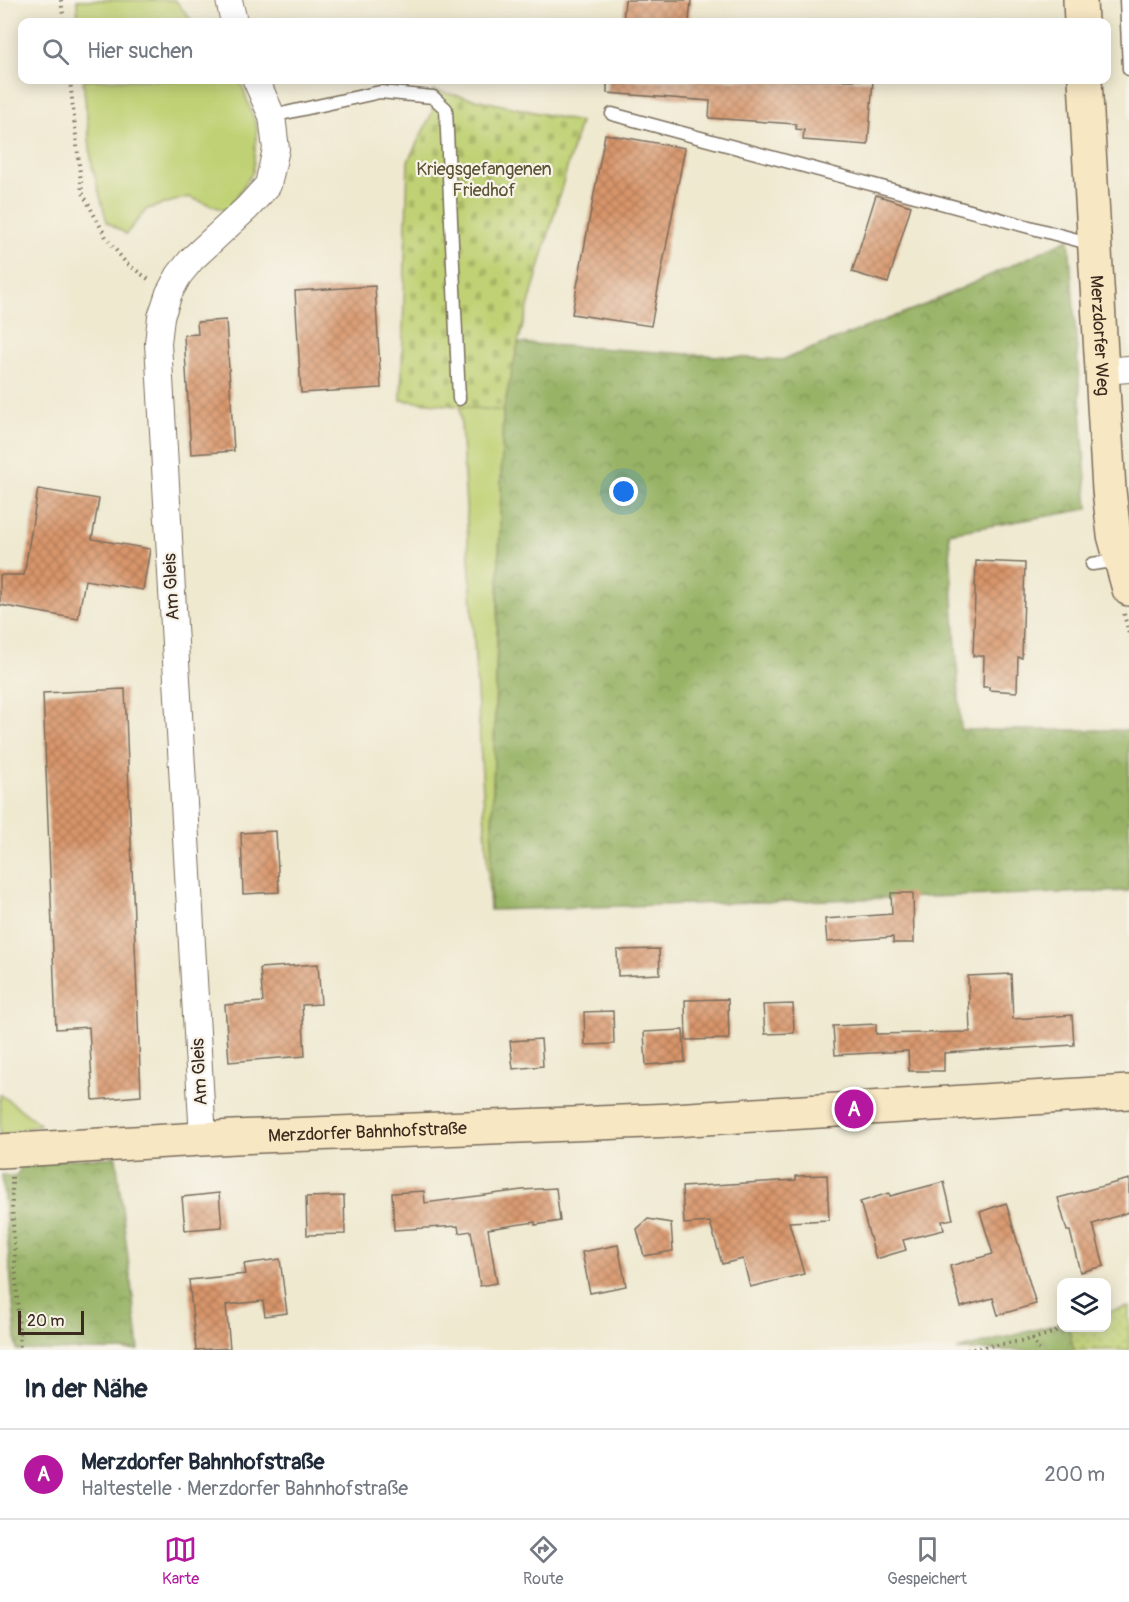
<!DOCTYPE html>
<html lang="de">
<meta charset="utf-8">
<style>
:root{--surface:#fff;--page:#f6f6f7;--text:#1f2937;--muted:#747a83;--line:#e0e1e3;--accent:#b5179e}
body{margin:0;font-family:Pangolin,sans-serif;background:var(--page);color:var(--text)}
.controls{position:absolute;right:18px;bottom:18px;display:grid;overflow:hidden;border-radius:12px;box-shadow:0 3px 15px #0003}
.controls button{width:54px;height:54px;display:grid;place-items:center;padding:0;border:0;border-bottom:2px solid var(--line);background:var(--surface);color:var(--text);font:30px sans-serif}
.scale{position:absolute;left:18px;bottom:15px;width:66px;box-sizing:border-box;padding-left:6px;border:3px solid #3b2a1e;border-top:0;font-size:16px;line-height:21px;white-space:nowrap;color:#3b2a1e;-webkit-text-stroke:4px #f7f3e8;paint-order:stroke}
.you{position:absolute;left:624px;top:492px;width:21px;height:21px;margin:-15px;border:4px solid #fff;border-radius:50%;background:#1a73e8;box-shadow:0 0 0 9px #1a73e833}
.badge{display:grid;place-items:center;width:39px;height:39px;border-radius:50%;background:var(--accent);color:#fff;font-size:20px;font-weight:700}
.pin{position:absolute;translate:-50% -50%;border:3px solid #fff;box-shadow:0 2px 6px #0006}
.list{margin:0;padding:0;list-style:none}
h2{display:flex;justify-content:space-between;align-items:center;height:78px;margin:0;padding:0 24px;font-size:26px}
h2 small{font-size:20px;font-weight:400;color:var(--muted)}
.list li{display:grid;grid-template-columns:39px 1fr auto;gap:18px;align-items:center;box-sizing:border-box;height:90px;padding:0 24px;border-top:2px solid var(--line)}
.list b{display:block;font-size:22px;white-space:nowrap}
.list p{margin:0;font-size:20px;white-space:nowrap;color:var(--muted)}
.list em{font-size:20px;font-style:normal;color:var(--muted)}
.icon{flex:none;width:33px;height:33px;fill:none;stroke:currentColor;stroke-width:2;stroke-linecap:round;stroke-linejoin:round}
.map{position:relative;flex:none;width:1129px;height:1350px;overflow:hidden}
.search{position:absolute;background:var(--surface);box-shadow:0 3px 15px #0003;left:18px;right:18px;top:18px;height:66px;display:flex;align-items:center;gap:15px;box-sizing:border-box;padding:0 21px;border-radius:12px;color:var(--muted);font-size:22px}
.sheet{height:168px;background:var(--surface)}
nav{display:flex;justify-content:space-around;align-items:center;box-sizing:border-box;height:84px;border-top:2px solid var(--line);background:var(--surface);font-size:16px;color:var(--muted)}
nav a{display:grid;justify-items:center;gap:3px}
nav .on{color:var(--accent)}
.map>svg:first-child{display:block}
</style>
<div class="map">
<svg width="1129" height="1350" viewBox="0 0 1129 1350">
<defs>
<pattern id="forest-crowns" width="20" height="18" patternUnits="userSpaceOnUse" patternTransform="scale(1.5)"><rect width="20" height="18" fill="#98b366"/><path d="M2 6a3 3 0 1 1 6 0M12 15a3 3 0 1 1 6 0" fill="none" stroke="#7d9253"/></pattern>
<pattern id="cemetery-stones" width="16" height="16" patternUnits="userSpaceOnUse" patternTransform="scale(1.5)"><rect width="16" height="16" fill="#c0d174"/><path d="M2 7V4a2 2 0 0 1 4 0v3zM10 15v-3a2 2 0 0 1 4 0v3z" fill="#a6b464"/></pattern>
<pattern id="garden-dots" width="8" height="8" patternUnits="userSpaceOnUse" patternTransform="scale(1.5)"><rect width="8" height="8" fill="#c0d174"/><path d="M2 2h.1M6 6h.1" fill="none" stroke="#a6b464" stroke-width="1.8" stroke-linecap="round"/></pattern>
<pattern id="building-cross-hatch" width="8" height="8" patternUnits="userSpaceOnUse" patternTransform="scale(1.5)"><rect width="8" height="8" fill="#d8956b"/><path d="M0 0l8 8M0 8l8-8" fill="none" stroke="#b07a57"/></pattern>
</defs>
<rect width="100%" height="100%" fill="#f7f3e8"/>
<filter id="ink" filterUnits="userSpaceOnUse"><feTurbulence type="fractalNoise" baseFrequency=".0167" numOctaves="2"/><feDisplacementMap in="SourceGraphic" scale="12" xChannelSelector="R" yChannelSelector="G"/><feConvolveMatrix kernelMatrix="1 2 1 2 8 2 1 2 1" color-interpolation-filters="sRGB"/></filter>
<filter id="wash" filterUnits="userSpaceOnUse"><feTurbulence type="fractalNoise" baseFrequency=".008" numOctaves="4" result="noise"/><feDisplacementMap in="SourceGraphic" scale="24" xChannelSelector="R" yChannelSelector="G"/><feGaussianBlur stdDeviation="1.35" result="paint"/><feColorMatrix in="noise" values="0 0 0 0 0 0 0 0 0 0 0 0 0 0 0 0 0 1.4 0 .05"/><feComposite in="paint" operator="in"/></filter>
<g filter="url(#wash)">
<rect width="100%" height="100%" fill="#efe9d0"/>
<g fill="#c0d174" stroke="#7e7e49" stroke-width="1.5">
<path d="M77,0H175L193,22H78Z"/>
<path d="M83,80H238L242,85L257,128L253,172L227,211L188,197L147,209L126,234L107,222L92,166Z"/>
<path d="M460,406L503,411L490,910Z"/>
<path d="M0,1094L40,1124L0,1137Z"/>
</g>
<g fill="url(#forest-crowns)" stroke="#6a6e42" stroke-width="1.5">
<path d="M1069,239L1088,509L949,533L961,730H1129V891L490,910L503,411L518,343L782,360L927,304Z"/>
<path d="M116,1157L139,1350H17L2,1175L16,1177L21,1167L34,1161Z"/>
<path d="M1061,1323L1062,1328H1069L1074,1350H957Z"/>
</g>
<path fill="url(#cemetery-stones)" stroke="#7e7e49" stroke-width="1.5" d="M433,90L580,122L518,343L503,411L401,400L408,161L432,113Z"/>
<path fill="url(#garden-dots)" stroke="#7e7e49" stroke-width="1.5" d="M1129,1307V1350H1074L1069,1328H1106L1107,1312Z"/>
<g id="blocks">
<g fill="url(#building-cross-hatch)">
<path d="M625,0H691L689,22H623Z"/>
<path d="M607,80H873L868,145L803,140L804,130L796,129V124L709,118L710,101L607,93Z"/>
<path d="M605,134L685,148L651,326L572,314Z"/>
<path d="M876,195L911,206L888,283L852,272Z"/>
<path d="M375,286L381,388L301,393L295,291Z"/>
<path d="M226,320L234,451L191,454L184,335L198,334L197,322Z"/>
<path d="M38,489L99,499L92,539L150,549L143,590L85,580L78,619L0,605V575H24Z"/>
<path d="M976,561L1025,563L1022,658L1018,657L1017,692L989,690V687H983L984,656H973Z"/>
<path d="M125,689L141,1096L93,1100L89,1027L56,1029L43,693Z"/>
<path d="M276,831L279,892L243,894L241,833Z"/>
<path d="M891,893H913L914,943H893V937L827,942L825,919L892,914Z"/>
<path d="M659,949L660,974L618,976L617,950Z"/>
<path d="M318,964L321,1004L302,1005L305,1056L229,1062L225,1005L263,1002L260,968Z"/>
<path d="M1011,974L1013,1019L1072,1015L1074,1045L944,1053V1071H909L908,1051L835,1055L833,1026L876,1024V1034L970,1032L968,976Z"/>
<path d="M728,999L729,1039L686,1040L685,1000Z"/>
<path d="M793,1004L794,1033L765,1034L763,1005Z"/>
<path d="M613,1011L614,1044L585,1045L584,1012Z"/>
<path d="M683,1030L685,1062L646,1065L644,1032Z"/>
<path d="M541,1039L543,1066L513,1069L510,1041Z"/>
<path d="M827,1175L829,1220L789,1222L804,1274L750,1287L743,1259L722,1264L710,1222L684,1224L682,1187L796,1180V1176Z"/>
<path d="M1129,1179V1212L1093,1224L1104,1266L1080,1272L1070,1231H1067L1058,1198Z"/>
<path d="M944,1182L953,1219L942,1221L944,1230L903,1240L906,1250L876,1259L860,1202L889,1193L890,1196Z"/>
<path d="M556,1188L560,1221L535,1225V1222L488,1229L497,1283L480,1286L471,1231L459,1233L458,1226L394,1230L392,1193L424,1191L425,1203L522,1190Z"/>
<path d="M219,1193L222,1227L185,1230L182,1197Z"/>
<path d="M344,1196L345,1234L307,1235L306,1197Z"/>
<path d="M1006,1203L1036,1304L998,1315L993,1298L961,1307L950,1266L993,1254L980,1212Z"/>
<path d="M648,1219L671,1223L673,1251L644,1256L637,1229Z"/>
<path d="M618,1245L626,1286L590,1293L582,1252Z"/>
<path d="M280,1259L287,1313L265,1316L263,1301L226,1305L230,1348L196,1350L189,1280L246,1274L244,1264Z"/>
</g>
</g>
</g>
<g filter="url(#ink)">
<use href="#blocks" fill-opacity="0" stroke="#7a6d5c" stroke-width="1.5"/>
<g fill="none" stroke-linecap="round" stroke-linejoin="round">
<g stroke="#7a6d5c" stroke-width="15">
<g id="lane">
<path d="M1126,0L1129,69"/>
<path d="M612,114L1092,244"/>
<path d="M272,116L380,92L433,97L446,109L459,399"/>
<path d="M1092,564L1120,560"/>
</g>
</g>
<g stroke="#7a6d5c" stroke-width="28">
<g id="street">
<path d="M229,0L234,22"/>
<path d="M1103,371L1129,369"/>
<path d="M203,1139L158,343L161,317L169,293L179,275L192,259L247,208L268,185L276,149L272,116L256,80"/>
</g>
</g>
<g stroke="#7a6d5c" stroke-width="36">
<g id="secondary">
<path d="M1080,0L1081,22"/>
<path id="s1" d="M1085,80L1109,490L1114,535L1129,589"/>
<path id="s2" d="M0,1151L234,1137L673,1120L1129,1092"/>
</g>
</g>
<g stroke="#7a6d5c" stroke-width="4" stroke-dasharray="1.5 4.5" stroke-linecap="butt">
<path d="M61,0L64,22"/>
<path d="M70,80L82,192L107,239L126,263L151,281"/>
<path d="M1124,614L1129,634"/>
<path d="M12,1177V1206L20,1350"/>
<path d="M1032,1339L1059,1331L1061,1323"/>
<path d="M967,1350L1032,1339L1039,1350"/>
</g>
<use href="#lane" stroke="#fff" stroke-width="12"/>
<use href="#street" stroke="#fff" stroke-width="26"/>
<use href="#secondary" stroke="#f8e7c3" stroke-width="33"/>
</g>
</g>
<g text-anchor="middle" stroke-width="4.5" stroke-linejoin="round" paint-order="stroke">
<g font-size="18" fill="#5c5434" stroke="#f7f3e8">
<text x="484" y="175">Kriegsgefangenen<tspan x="484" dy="21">Friedhof</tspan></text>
</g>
<g font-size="18" fill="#3b2a1e" stroke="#f7f3e8">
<text dy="6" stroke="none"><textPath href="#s1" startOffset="256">Merzdorfer Weg</textPath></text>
<text transform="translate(171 587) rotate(-93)" y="6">Am Gleis</text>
<text transform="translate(199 1072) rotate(-93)" y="6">Am Gleis</text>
<text dy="6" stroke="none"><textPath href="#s2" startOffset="368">Merzdorfer Bahnhofstraße</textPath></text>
</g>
</g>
</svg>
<div class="controls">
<button><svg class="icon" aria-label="layers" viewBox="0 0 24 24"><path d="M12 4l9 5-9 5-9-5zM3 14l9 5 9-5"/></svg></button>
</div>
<div class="scale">20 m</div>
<div class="you"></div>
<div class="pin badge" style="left:854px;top:1109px">A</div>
<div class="search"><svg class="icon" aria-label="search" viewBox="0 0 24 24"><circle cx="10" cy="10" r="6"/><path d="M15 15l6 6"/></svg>Hier suchen</div>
</div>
<section class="sheet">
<h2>In der Nähe<small></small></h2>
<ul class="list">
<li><span class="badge">A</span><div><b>Merzdorfer Bahnhofstraße</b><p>Haltestelle · Merzdorfer Bahnhofstraße</p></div><em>200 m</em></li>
</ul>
</section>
<nav>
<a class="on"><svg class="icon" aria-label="map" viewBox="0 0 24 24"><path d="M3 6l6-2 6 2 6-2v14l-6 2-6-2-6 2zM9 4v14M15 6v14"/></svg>Karte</a>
<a><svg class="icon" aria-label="directions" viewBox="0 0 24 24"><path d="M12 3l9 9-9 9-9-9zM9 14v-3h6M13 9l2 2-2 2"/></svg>Route</a>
<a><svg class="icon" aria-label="saved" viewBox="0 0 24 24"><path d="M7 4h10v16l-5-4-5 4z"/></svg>Gespeichert</a>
</nav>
